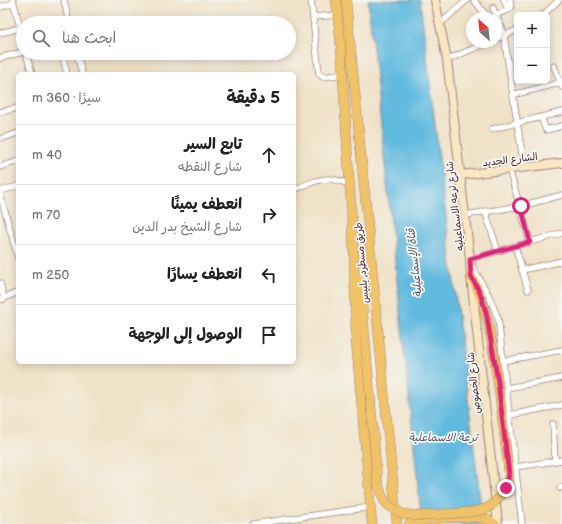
<!DOCTYPE html>
<html lang="ar">
<meta charset="utf-8">
<style>
:root{--surface:#fff;--page:#f2f2f2;--text:#222;--muted:#767676;--line:#e0e0e0}
body{margin:0;font-family:"Balsamiq Sans","Playpen Sans Arabic",sans-serif;background:var(--page);color:var(--text);direction:rtl}
.controls{position:absolute;right:12px;top:12px;display:grid;overflow:hidden;border-radius:6px;box-shadow:0 2px 10px #0003}
.controls button{width:36px;height:36px;display:grid;place-items:center;padding:0;border:0;border-bottom:1px solid var(--line);background:var(--surface);color:var(--text);font:20px sans-serif}
.compass{position:absolute;left:466px;top:12px;width:36px;height:36px;border-radius:50%;background:var(--surface);box-shadow:0 2px 10px #0003;rotate:333deg}
.stop{position:absolute;width:12px;height:12px;margin:-9px;border:3px solid #db2777;border-radius:50%;background:#fff}
.stop.end{background:#db2777;border-color:#fff;box-shadow:0 1px 4px #0008}
.list{margin:0;padding:0;list-style:none}
h2{display:flex;justify-content:space-between;align-items:center;height:52px;margin:0;padding:0 16px;font-size:17px}
h2 small{font-size:13px;font-weight:400;color:var(--muted)}
.list li{display:grid;grid-template-columns:26px 1fr auto;gap:12px;align-items:center;box-sizing:border-box;height:60px;padding:0 16px;border-top:1px solid var(--line)}
.list b{display:block;font-size:15px;white-space:nowrap}
.list p{margin:0;font-size:13px;white-space:nowrap;color:var(--muted)}
.list em{font-size:13px;font-style:normal;color:var(--muted)}
.icon{flex:none;width:22px;height:22px;fill:none;stroke:currentColor;stroke-width:2;stroke-linecap:round;stroke-linejoin:round}
.map{position:relative;flex:none;width:562px;height:524px;overflow:hidden;direction:ltr}
.search{position:absolute;background:var(--surface);box-shadow:0 2px 10px #0003;left:16px;top:16px;width:280px;height:44px;display:flex;align-items:center;gap:10px;box-sizing:border-box;padding:0 14px;border-radius:22px;color:var(--muted);font-size:15px}
.panel{position:absolute;background:var(--surface);box-shadow:0 2px 10px #0003;left:16px;top:72px;width:280px;height:292px;border-radius:6px;direction:rtl}
.map>svg:first-child{display:block}
</style>
<div class="map">
<svg width="562" height="524" viewBox="0 0 562 524">
<rect width="100%" height="100%" fill="#f6f6f2"/>
<filter id="ink" filterUnits="userSpaceOnUse"><feTurbulence type="fractalNoise" baseFrequency=".025" numOctaves="2"/><feDisplacementMap in="SourceGraphic" scale="8" xChannelSelector="R" yChannelSelector="G"/><feConvolveMatrix kernelMatrix="1 2 1 2 8 2 1 2 1" color-interpolation-filters="sRGB"/></filter>
<filter id="wash" filterUnits="userSpaceOnUse"><feTurbulence type="fractalNoise" baseFrequency=".012" numOctaves="4" result="noise"/><feDisplacementMap in="SourceGraphic" scale="16" xChannelSelector="R" yChannelSelector="G"/><feGaussianBlur stdDeviation="0.9" result="paint"/><feColorMatrix in="noise" values="0 0 0 0 0 0 0 0 0 0 0 0 0 0 0 0 0 1.4 0 .05"/><feComposite in="paint" operator="in"/></filter>
<g filter="url(#wash)">
<rect width="100%" height="100%" fill="#f0e2c7"/>
<path fill="#62badf" stroke="#566c85" d="M368,0H420L483,524H422Z"/>
</g>
<g filter="url(#ink)">
<g fill="none" stroke-linecap="round" stroke-linejoin="round">
<g stroke="#9d8079" stroke-width="7">
<g id="street">
<path d="M13,0L23,39"/>
<path d="M64,0L69,23"/>
<path d="M311,0L319,74L323,77L343,74"/>
<path d="M474,0L486,15"/>
<path d="M504,0L508,10"/>
<path d="M0,7L14,3"/>
<path d="M493,8L505,35"/>
<path d="M496,15L511,8L510,0"/>
<path d="M543,15L559,0"/>
<path d="M313,17L338,15"/>
<path d="M440,24L467,0"/>
<path d="M0,33L20,28"/>
<path d="M504,36L524,167"/>
<path d="M496,39L517,30"/>
<path d="M26,53L32,74"/>
<path d="M62,53L67,74"/>
<path d="M77,53L82,74"/>
<path d="M46,56L56,53"/>
<path d="M0,58L23,52"/>
<path d="M447,60L489,42"/>
<path d="M554,66L562,87"/>
<path d="M512,95L560,83"/>
<path d="M0,112L18,108"/>
<path d="M541,117L546,130L562,126"/>
<path d="M492,129L562,112"/>
<path d="M3,138L18,133"/>
<path d="M0,167L18,161"/>
<path d="M509,169L530,242"/>
<path d="M294,190C305,185 319,178 331,179C338,180 343,183 350,183"/>
<path d="M0,191L18,186"/>
<path d="M0,194L18,258"/>
<path d="M485,211L498,251"/>
<path d="M465,215L521,206L562,195"/>
<path d="M515,246L528,290"/>
<path d="M470,259L562,233"/>
<path d="M472,266L488,294L498,318L522,524"/>
<path d="M522,270L562,261"/>
<path d="M0,283L4,299"/>
<path d="M0,300L18,292"/>
<path d="M503,361L562,350"/>
<path d="M507,388L562,378"/>
<path d="M510,415L562,405"/>
<path d="M553,424L555,461"/>
<path d="M516,467L562,460"/>
<path d="M560,488L562,487"/>
<path d="M253,524L371,507"/>
</g>
</g>
<g stroke="#9d8079" stroke-width="10">
<g id="secondary">
<path d="M435,0L447,60L470,259L471,276L498,524"/>
<path d="M460,175L562,163"/>
</g>
</g>
<g stroke="#9d8079" stroke-width="10">
<g id="primary">
<path d="M336,0L341,47L354,254L356,342L372,524"/>
<path d="M346,0L397,524"/>
<path d="M471,276C489,308 492,346 498,382"/>
<path d="M360,281L370,393"/>
<path d="M409,524C420,519 468,516 481,518C486,519 491,521 495,524"/>
</g>
</g>
<use href="#street" stroke="#fff" stroke-width="5.5"/>
<use href="#secondary" stroke="#f9e7c3" stroke-width="8"/>
<use href="#primary" stroke="#f1c369" stroke-width="9"/>
<g stroke="#9d8079" stroke-width="10" stroke-linecap="butt">
<path id="primary-bridge" d="M370,393L377,479L381,493L384,500L389,506L403,514L418,516L472,512L486,509L492,505L502,494L508,481L509,474L498,382"/>
</g>
<use href="#primary-bridge" stroke="#f1c369" stroke-width="9"/>
</g>
</g>
<g fill="none" stroke-linecap="round" stroke-linejoin="round" filter="url(#ink)">
<path stroke="#db2777" stroke-width="5" d="M506,488L509,474L498,382L486,312L480,293L471,276L470,259L530,242L521,206"/>
</g>
<g text-anchor="middle" stroke-width="3.5" stroke-linejoin="round" paint-order="stroke">
<g font-size="10" fill="#4a1f2b" stroke="#f6f6f2">
<text transform="translate(510 159) rotate(-7)" y="4">الشارع الجديد</text>
<text transform="translate(454 206) rotate(-97)" y="4">شارع ترعه الاسماعيليه</text>
<text transform="translate(361 263) rotate(-95)" y="4">طريق مسطرد, بلبيس</text>
<text transform="translate(473 383) rotate(-96)" y="4">شارع الخصوص</text>
</g>
<g font-size="11" font-style="italic" fill="#52556a" stroke="#f6f6f2">
<text transform="translate(414 263) rotate(-96)" y="4">قناة الإسماعيلية</text>
<text x="443" y="441">ترعة الاسماعلية</text>
</g>
</g>
</svg>
<div class="controls">
<button>+</button>
<button>−</button>
</div>
<svg class="compass" viewBox="-18 -18 36 36"><path d="M0-13l5 13h-10z" fill="#e53935"/><path d="M0 13l5-13h-10z" fill="#767676"/></svg>
<div class="stop" style="left:521px;top:206px"></div>
<div class="stop end" style="left:506px;top:488px"></div>
<div class="search"><svg class="icon" aria-label="search" viewBox="0 0 24 24"><circle cx="10" cy="10" r="6"/><path d="M15 15l6 6"/></svg>ابحث هنا</div>
<section class="panel">
<h2>5 دقيقة<small>سيرًا · 360 m</small></h2>
<ul class="list">
<li><svg class="icon" aria-label="ahead" viewBox="0 0 24 24"><path d="M12 20V5M6 11l6-6 6 6"/></svg><div><b>تابع السير</b><p>شارع النقطه</p></div><em>40 m</em></li>
<li><svg class="icon" aria-label="right" viewBox="0 0 24 24"><path d="M7 20v-9h11M14 6l5 5-5 5"/></svg><div><b>انعطف يمينًا</b><p>شارع الشيخ بدر الدين</p></div><em>70 m</em></li>
<li><svg class="icon" aria-label="left" viewBox="0 0 24 24"><path d="M17 20v-9H6M10 6l-5 5 5 5"/></svg><div><b>انعطف يسارًا</b></div><em>250 m</em></li>
<li><svg class="icon" aria-label="arrive" viewBox="0 0 24 24"><path d="M6 21V4h12l-3 4 3 4H6"/></svg><div><b>الوصول إلى الوجهة</b></div></li>
</ul>
</section>
</div>
